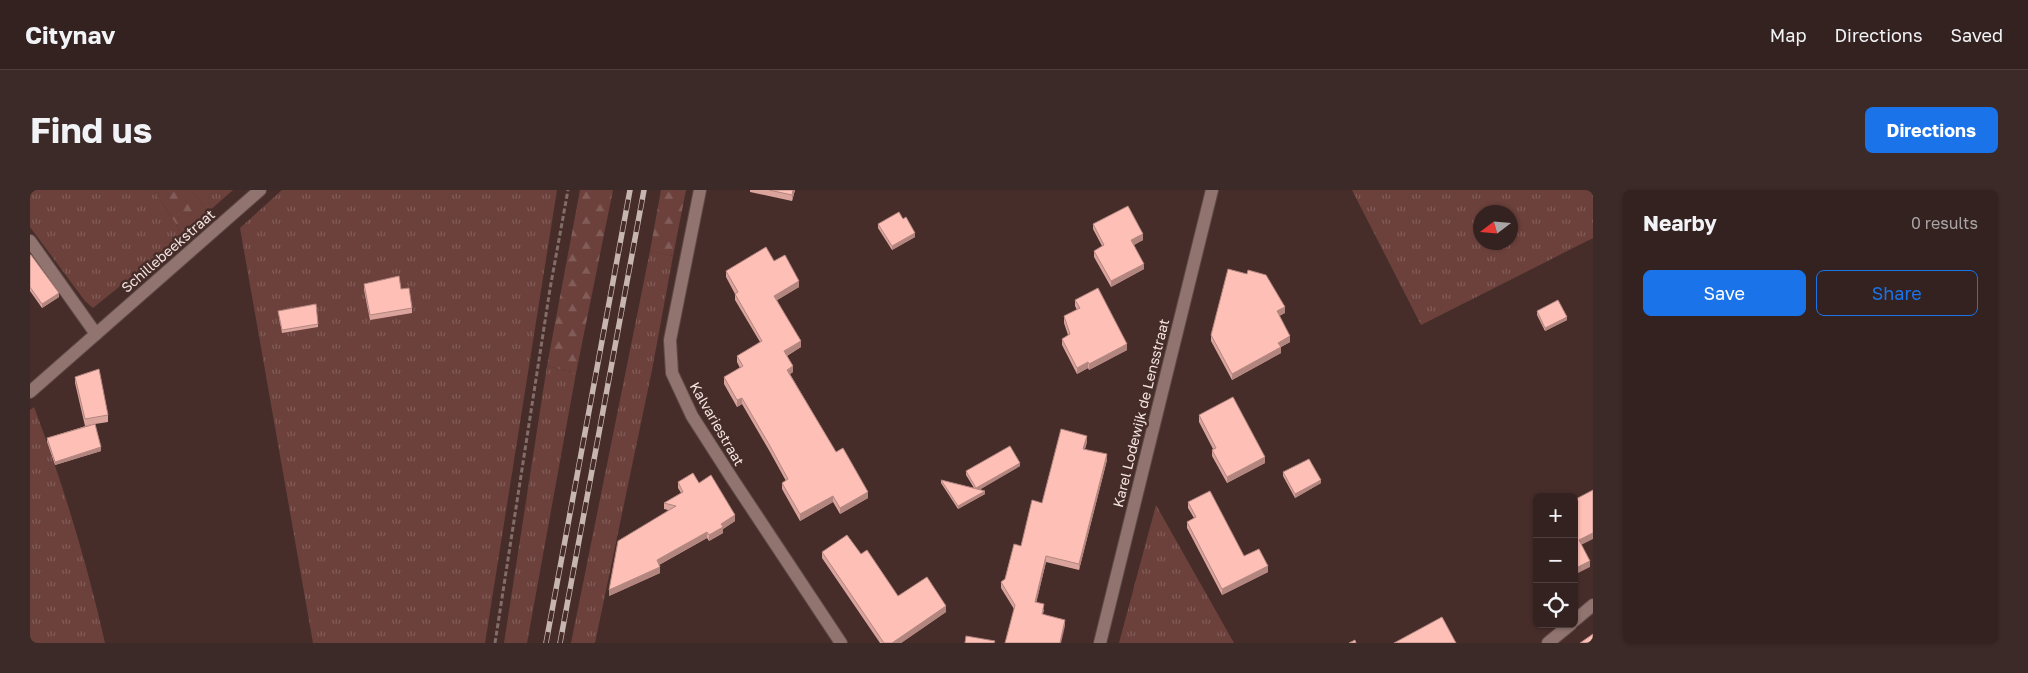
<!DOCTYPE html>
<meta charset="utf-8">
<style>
:root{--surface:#342220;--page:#3c2a29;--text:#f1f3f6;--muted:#a9a4a5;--line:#4e3f3e;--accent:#1a73e8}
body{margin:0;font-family:"Golos Text",sans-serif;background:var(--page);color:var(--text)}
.controls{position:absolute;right:15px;bottom:15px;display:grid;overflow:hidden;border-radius:8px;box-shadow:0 1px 4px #0004}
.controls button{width:45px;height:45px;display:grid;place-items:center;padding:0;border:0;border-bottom:1px solid var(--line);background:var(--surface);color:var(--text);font:25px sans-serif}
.compass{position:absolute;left:1443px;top:15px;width:45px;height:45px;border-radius:50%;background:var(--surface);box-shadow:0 1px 4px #0004;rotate:254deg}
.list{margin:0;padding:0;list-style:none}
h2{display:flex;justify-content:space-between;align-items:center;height:65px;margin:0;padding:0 20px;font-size:21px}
h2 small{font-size:16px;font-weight:400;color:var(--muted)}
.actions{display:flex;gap:10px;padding:15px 20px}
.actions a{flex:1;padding:11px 0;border:1px solid var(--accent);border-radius:8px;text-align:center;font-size:18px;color:var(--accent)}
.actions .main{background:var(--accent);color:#fff}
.icon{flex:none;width:28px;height:28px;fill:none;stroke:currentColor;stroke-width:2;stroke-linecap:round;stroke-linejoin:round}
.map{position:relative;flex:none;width:1563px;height:453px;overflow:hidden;border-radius:8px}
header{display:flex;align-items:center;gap:30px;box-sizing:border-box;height:70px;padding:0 25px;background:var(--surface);border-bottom:1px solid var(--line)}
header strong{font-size:24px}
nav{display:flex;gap:28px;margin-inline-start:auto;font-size:18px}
.intro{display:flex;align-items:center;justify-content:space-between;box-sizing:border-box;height:120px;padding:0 30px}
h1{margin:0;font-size:35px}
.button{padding:12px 22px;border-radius:8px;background:var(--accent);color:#fff;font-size:18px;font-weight:700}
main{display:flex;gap:30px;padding:0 30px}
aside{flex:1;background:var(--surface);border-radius:8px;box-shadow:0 1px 4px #0004}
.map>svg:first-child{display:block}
</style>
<header>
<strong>Citynav</strong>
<nav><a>Map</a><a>Directions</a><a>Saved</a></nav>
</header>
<div class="intro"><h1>Find us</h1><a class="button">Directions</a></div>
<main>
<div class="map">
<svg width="1563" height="453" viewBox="0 0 1563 453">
<defs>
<pattern id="grass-tufts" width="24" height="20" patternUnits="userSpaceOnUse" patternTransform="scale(1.25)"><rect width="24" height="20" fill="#6c413c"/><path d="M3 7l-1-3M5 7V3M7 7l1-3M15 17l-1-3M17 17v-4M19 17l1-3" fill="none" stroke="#825c58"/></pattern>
<pattern id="forest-firs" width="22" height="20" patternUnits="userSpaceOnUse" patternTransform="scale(1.25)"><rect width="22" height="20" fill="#6c413c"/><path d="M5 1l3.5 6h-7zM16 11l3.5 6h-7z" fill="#825c58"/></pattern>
</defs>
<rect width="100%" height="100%" fill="#462d2a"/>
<g fill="url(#grass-tufts)" fill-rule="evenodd">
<path d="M0,0H124L153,45L63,118L55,111L0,37Z"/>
<path d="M161,0H203L178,22Z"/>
<path d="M252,0H527L455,453H283L210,38Z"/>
<path d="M1322,0H1563V48L1391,135ZM1450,22H1480V52H1450Z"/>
<path d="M620,61L643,66L622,180L565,453H541Z"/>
<path d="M517,176L546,183L497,453H474Z"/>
<path d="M4,217C33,294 57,373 75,453H0V220Z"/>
<path d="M1126,315L1204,453H1089Z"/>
</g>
<g fill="url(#forest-firs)">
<path d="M124,0H161L178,22L153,45Z"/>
<path d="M550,0H583L546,183L517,176Z"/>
<path d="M631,0H656L643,66L620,61Z"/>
</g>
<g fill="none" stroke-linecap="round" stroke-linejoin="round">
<g stroke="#604b48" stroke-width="14">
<g id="minor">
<path d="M670,0L640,150L642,183L662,226L703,290L811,453"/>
<path d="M0,51L66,144"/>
<path d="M0,202L230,0"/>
<path d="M1544,431L1563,415"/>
<path d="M1070,453L1182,0"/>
<path d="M1518,453L1541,434"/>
</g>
</g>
<path stroke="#826d6a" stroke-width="3" stroke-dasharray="5 2.5" stroke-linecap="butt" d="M465,453L520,99L538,0"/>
<use href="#minor" stroke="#917470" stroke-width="12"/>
<g stroke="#c7b5b2" stroke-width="5.5">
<g id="rail">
<path d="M516,453L600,0"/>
<path d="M530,453L614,0"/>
</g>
</g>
<use href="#rail" stroke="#462d2a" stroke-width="4" stroke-dasharray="11" stroke-linecap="butt"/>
</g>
<g fill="#daa49d">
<path d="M720,0H765L762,11L720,2Z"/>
<path d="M873,29L885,47L862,60L848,38V34Z"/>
<path d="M1063,34L1113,50L1104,55L1114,79L1081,97L1064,67V61L1072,56L1063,39Z"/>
<path d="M0,65L29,107L12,118L0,101Z"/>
<path d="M744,71L769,97L747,110L771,157L757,166L763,182L760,184L806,262L838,308L810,324L803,312L770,331L752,299V293L756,291L740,262L712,214L707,217L694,194V187L710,178L707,172V166L730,152L705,110V104L696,87V81Z"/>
<path d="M334,94L371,99L382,118V123L340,130L334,100Z"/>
<path d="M1045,110L1097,160L1059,180L1058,178L1047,184L1032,155V149L1038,145L1034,133V126L1047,120L1045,116Z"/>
<path d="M248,121L288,134V137L252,143Z"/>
<path d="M1507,121L1537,130L1515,141L1507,125Z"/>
<path d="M1255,123L1249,126L1260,152L1251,157V163L1202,190L1181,151V145Z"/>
<path d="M45,187L78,225V232L65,234L71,261L25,275L17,252V248L62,234L55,236L45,193Z"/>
<path d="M1169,225L1235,273L1197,293L1182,266V260L1183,259L1169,232Z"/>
<path d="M1057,252L1055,259L1077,270L1049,380L1016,372L1006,413L1014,420L1013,424L1035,436L984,419L971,398V392L975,389L991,356Z"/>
<path d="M990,276L950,299L955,304L928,319L911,293V290L944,298L936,285V281Z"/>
<path d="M1253,282L1291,293L1265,308L1253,286Z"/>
<path d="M648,292L669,293L705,331L693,339V343L679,351L677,348L629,375L630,383L579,406L638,320L634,319V313L651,303L648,298Z"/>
<path d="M1158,312L1214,366L1238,382L1192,405L1157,338V332L1164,328L1158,318Z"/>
<path d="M792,362L831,364L868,406L916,422L871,453H850L792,368Z"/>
</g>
<g fill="#b2867f">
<path d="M763,0H765L762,11V5Z"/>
<path d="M885,43V47L862,60V56Z"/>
<path d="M1113,44V50L1101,56V50Z"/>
<path d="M1114,74V79L1081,97V91Z"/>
<path d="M769,91V97L744,112V106Z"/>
<path d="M29,103V107L12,118V114Z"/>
<path d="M1255,117V123L1247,127V121Z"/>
<path d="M1537,127V130L1515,141V138Z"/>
<path d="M1260,146V152L1251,157V163L1202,190V184L1248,153Z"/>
<path d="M771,151V157L754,167V161Z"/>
<path d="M1097,154V160L1059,180V174Z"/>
<path d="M1058,172V178L1047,184V178Z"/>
<path d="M763,176V182L757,186V180Z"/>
<path d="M712,208V214L707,217V210Z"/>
<path d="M1057,246V252L1053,265V259Z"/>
<path d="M71,257V261L25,275V272Z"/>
<path d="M1077,264V270L1049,380V374Z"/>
<path d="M1235,267V273L1197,293V287Z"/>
<path d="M990,273V276L946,302V298Z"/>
<path d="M1291,290V293L1265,308V304Z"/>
<path d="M955,301V304L928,319V316Z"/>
<path d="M838,302V308L810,324V318Z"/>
<path d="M803,306V312L770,331V324Z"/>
<path d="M705,325V331L693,339V343L679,351V345L691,334Z"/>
<path d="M677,342V348L627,376V370Z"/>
<path d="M1563,343V349L1549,356V350Z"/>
<path d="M1016,366V372L1005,418V412Z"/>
<path d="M1560,371V377L1544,385V379Z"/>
<path d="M1238,376V382L1192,405V399Z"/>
<path d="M630,377V383L579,406V400Z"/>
<path d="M916,416V422L871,453H862Z"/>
<path d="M1035,430V436L1031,453H1030Z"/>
</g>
<g fill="#febfb6" stroke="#b2867f">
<path d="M739,0H763L762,5Z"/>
<path d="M1098,16L1113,44L1101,50L1114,74L1081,91L1064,61L1074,55L1063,34Z"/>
<path d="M869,22L873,29L876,27L885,43L862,56L848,34Z"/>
<path d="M736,57L744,71L755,65L769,91L744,106L771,151L754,161L763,176L757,180L806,262L813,258L838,302L810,318L803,306L770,324L752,293L758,289L740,256L712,208L707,210L694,187L713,176L707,166L732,151L705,104L708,102L696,81Z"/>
<path d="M0,65H1L29,103L12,114L0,97Z"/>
<path d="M1198,79L1217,84L1218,80L1236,85L1255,117L1247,121L1260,146L1248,153L1251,157L1202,184L1181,145Z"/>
<path d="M369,86L371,99L379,98L382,118L340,125L334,94Z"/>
<path d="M1068,98L1097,154L1059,174L1058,172L1047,178L1032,149L1040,144L1034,126L1050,118L1045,110Z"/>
<path d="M1528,110L1537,127L1515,138L1507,121Z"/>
<path d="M286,114L288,134L252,140L248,121Z"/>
<path d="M69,179L78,225L55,229L45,187Z"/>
<path d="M1203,207L1235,267L1197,287L1182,260L1186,258L1169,225Z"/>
<path d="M65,234L71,257L25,272L17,248Z"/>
<path d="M1031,239L1057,246L1053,259L1077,264L1049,374L1016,366L1005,412L1014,414L1012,424L1035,430L1030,453H975L985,415L971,392L975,389L984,354L991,356L1002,310L1012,313Z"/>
<path d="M980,256L990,273L946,298L936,281Z"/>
<path d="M1279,269L1291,290L1265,304L1253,282Z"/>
<path d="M663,283L669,293L681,285L705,325L691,334L693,337L679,345L677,342L627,370L630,377L579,400L588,351L646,316L634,313L653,302L648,292Z"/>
<path d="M911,290L955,301L928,316Z"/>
<path d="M1563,300V343L1549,350L1560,371L1544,379V310Z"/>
<path d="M1180,301L1214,366L1229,359L1238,376L1192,399L1157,332L1166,327L1158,312Z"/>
<path d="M817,345L831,364L837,360L868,406L897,387L916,416L862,453H854L792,362Z"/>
<path d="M1412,427L1426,453H1364Z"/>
<path d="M1563,444V453H1550Z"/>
<path d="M936,446L965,451L964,453H935Z"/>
<path d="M1325,450L1326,453H1319Z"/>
</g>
<g text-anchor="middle" stroke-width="5" stroke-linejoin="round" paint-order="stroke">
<g font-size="14" fill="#f5e5e2" stroke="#462d2a">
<text transform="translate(138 61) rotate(-41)" y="5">Schillebeekstraat</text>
<text transform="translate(1111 223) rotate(-76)" y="5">Karel Lodewijk de Lensstraat</text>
<text transform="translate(687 234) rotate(60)" y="5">Kalvariestraat</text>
</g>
</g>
</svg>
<div class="controls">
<button>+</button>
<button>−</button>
<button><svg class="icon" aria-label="locate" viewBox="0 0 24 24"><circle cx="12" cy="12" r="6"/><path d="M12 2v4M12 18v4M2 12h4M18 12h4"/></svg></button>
</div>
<svg class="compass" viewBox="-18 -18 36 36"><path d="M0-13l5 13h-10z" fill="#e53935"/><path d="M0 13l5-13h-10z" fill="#a9a4a5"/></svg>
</div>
<aside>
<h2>Nearby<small>0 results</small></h2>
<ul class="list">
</ul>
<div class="actions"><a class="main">Save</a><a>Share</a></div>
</aside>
</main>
